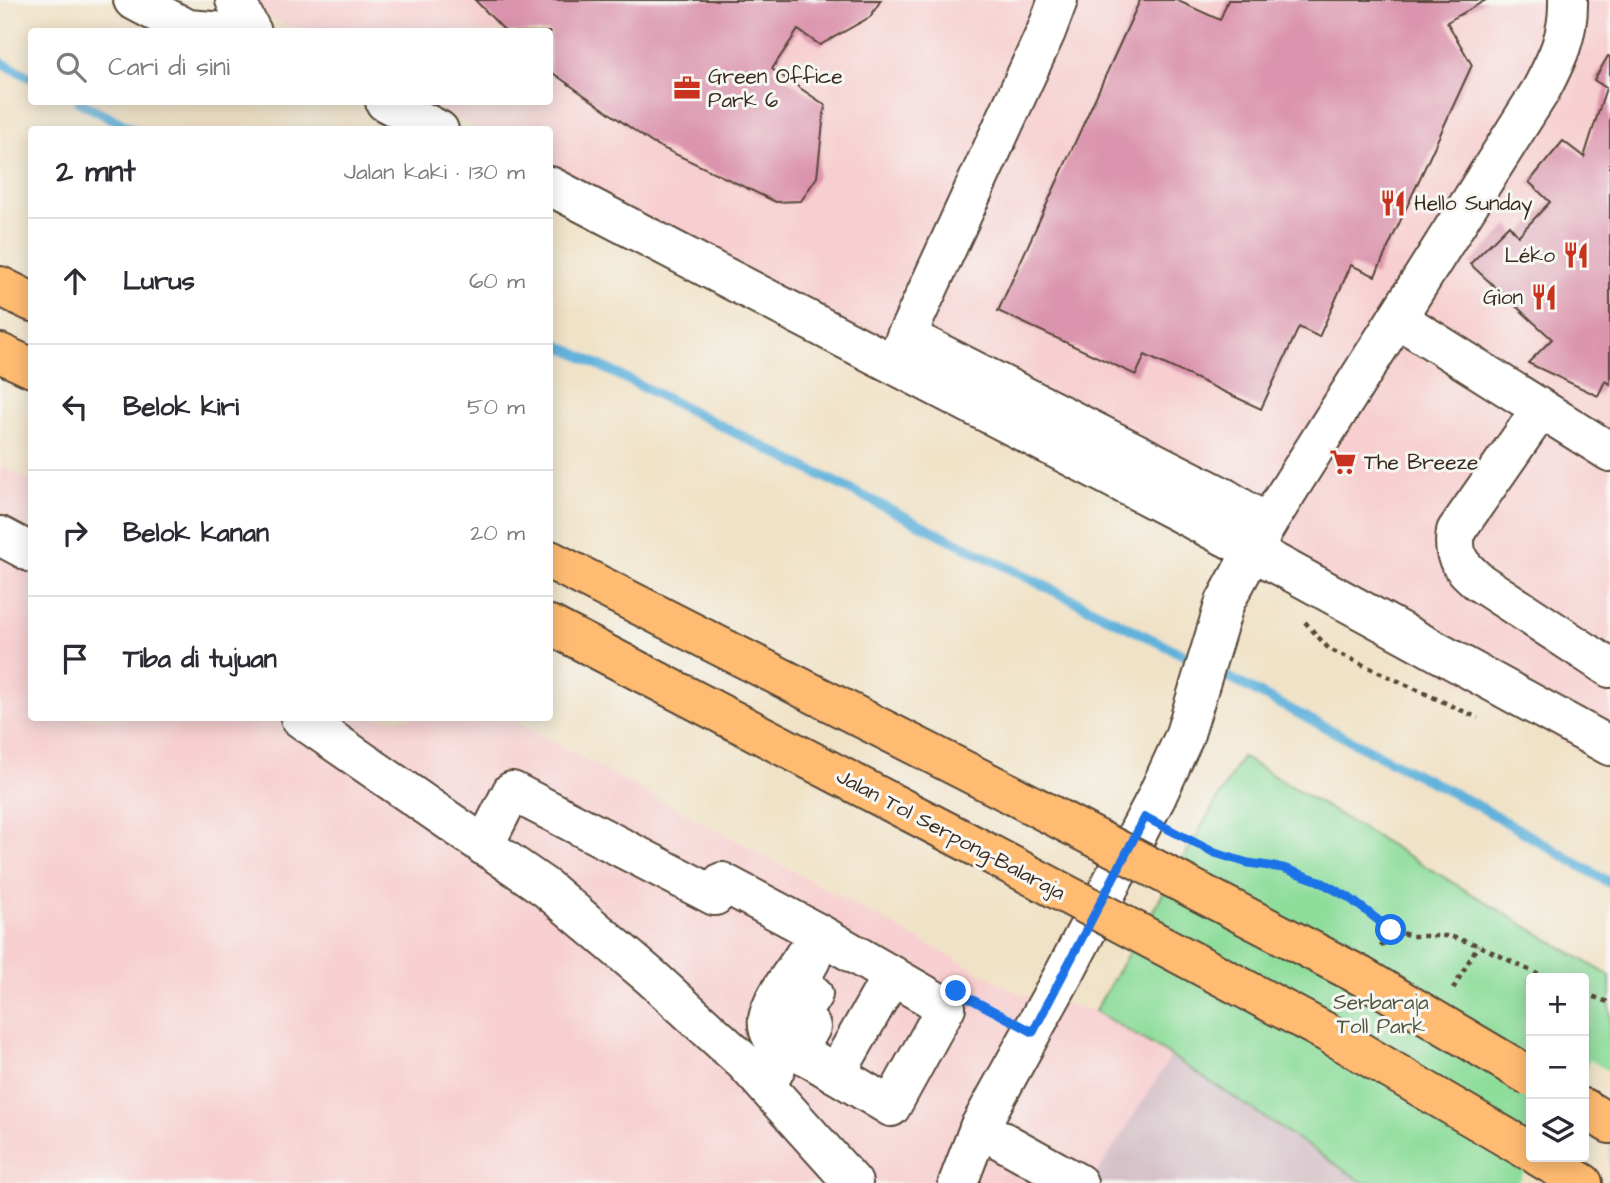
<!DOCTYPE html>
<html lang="id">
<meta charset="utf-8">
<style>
:root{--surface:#fff;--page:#f7f7f7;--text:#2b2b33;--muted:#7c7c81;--line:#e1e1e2}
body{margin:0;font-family:"Architects Daughter",sans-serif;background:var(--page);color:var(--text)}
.controls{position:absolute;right:21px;bottom:21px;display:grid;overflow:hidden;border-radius:7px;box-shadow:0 4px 18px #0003}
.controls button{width:63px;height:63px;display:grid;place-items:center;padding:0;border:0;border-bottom:2px solid var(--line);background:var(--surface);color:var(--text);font:35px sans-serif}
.stop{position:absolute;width:21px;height:21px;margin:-16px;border:5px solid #1a73e8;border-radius:50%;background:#fff}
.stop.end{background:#1a73e8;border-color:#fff;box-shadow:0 2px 7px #0008}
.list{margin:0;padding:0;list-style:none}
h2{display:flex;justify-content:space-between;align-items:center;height:91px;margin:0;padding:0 28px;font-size:30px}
h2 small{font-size:23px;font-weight:400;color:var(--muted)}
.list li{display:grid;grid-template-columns:46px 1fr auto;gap:21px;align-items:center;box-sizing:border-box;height:126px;padding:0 28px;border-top:2px solid var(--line)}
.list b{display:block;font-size:26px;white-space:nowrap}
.list em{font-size:23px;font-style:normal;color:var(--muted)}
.icon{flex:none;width:38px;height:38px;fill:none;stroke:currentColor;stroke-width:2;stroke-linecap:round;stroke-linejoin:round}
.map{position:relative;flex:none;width:1610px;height:1183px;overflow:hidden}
.search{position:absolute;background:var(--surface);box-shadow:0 4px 18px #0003;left:28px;top:28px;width:525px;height:77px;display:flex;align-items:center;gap:18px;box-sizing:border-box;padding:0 24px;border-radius:7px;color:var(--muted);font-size:26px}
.panel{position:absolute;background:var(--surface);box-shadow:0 4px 18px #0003;left:28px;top:126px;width:525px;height:595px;border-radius:7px}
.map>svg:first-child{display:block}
</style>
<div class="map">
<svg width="1610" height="1183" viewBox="0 0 1610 1183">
<rect width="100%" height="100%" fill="#f6f6f2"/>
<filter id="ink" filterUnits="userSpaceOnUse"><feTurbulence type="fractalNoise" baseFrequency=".0143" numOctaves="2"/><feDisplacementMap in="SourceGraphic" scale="14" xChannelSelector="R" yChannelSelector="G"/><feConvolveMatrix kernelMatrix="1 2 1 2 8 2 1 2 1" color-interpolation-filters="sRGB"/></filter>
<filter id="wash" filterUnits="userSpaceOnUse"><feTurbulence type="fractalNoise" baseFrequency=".00686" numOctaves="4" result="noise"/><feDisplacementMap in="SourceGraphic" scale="28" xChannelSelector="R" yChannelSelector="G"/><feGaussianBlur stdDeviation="1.57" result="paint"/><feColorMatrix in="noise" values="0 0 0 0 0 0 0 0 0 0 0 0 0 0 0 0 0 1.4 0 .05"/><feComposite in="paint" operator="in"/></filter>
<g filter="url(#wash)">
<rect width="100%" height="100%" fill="#f0e2c6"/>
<g fill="#f7cfd0">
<path d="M239,0H1610V768L550,168V130L478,129L426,102H550V32L297,31Z"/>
<path d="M0,465L31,480L32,718H508L1022,995L1095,1011L1171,1056L1091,1183H0Z"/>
</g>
<path fill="#d2bdc5" d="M1171,1056L1364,1183H1091Z"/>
<path fill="#8edd9b" stroke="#64845c" stroke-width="2" fill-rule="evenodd" d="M1242,757L1610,976V1183H1364L1171,1056L1095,1011ZM1531,978H1584V1157H1531Z"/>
<path fill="#f0e2c6" d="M1590,1060L1610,1072V1183H1518L1533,1157H1584V1072Z"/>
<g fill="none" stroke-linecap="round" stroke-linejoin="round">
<g stroke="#61b2dc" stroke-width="10">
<path d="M0,62L32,78"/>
<path d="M79,102L134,130"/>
<path d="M550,341L1198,662"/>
<path d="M1212,669L1484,809L1610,883"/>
</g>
</g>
<g id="blocks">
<g fill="#db94ad">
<path d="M475,0H881L870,17L820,45L798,30L772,69L825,105L817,177L801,201L776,202L652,143L550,71V32H506Z"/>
<path d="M1140,0H1176L1220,20L1228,0H1486L1447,22L1472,65L1375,276L1351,265L1319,337L1299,327L1261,409L1145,355L1136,375L998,311Z"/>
<path d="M1608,56L1610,57V384L1605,381L1598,396L1528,363L1552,339L1470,264L1509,225L1518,236L1550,202L1529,182L1563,141L1584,157L1606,88L1594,80Z"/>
</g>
</g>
</g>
<g filter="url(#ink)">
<use href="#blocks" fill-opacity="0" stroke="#564637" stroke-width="2"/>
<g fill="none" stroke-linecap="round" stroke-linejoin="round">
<g stroke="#564637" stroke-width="42">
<g id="minor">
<path d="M133,0L188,29L224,32"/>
<path d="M235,0L252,32"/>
<path d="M385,102L439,130"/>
<path d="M550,186L1253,551L1610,746"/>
<path d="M1397,318L1610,452"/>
<path d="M906,336L1225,498L1267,524"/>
<path d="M896,359L1046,32L1058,0"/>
<path d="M1541,409L1456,531C1452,558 1460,565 1479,582L1610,668"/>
<path d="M0,536L32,553"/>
<path d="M300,718L546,888L651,977L745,1063L853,1183"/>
<path d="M484,846L512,791L715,896L722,882L818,933L946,1007L891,1107L803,1054L801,1044L811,1027L798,1018L813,994L797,985L811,960L804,956"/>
<path d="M836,1074L892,975"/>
<path d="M766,1086C772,1075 781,1063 778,1050C774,1038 766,1032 768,1019C771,1000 793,973 804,956"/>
<path d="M979,1128L1078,1183"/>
<path d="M958,1183L979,1128L1065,972L1156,798L1184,737L1225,602L1267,524L1541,90C1557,59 1569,36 1568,0"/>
</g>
</g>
<g stroke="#564637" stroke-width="42">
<g id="highway">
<path d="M0,286L32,302"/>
<path d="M0,353L32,368"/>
<path d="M550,560L1007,792"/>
<path d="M550,625L975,846"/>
<path d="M1584,1108L1610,1124"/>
<path d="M1539,1157L1583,1183"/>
</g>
</g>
<g stroke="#564637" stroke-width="4.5" stroke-dasharray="5 5" stroke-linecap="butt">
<path d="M1305,622L1329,649L1478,718"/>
<path d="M1177,834L1215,853L1248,863L1283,868L1319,881L1348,897L1391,930L1412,936H1449L1478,945L1545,978"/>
<path d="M1381,947L1391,930"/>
<path d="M1453,989L1478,945"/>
<path d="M1584,993L1610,1003"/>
<path d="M981,1005L1001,1015"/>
</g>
<use href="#minor" stroke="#fff" stroke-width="38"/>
<use href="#highway" stroke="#ffbb71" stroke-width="38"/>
<g stroke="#564637" stroke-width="42" stroke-linecap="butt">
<g id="highway-bridge">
<path d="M1007,792L1361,976L1531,1077"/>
<path d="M975,846L1328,1033L1531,1152"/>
</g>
</g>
<use href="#highway-bridge" stroke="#ffbb71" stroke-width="38"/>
</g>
</g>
<g fill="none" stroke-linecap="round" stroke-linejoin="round" filter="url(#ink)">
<path stroke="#1a73e8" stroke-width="9" d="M956,991L1033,1032L1145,817L1215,853L1248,863L1283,868L1319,881L1348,897L1391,930"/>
</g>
<defs>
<g id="office-bare" transform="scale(2.1)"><path d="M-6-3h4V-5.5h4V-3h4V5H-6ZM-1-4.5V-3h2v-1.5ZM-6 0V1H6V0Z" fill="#c8321e" stroke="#f6f6f2" stroke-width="2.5" paint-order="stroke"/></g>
<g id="restaurant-bare" transform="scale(2.1)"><path d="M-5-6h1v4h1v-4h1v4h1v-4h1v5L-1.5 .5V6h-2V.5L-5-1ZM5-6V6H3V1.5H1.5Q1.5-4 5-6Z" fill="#c8321e" stroke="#f6f6f2" stroke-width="2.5" paint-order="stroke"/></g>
<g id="supermarket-bare" transform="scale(2.1)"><path d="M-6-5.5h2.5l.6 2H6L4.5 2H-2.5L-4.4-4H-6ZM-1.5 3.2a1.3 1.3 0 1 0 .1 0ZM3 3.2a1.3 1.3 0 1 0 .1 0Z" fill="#c8321e" stroke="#f6f6f2" stroke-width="2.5" paint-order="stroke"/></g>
</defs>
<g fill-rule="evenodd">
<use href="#office-bare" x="687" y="88"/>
<use href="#restaurant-bare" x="1393" y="203"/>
<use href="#restaurant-bare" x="1576" y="255"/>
<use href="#restaurant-bare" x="1544" y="297"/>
<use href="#supermarket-bare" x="1343" y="462"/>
</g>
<g text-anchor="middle" stroke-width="6" stroke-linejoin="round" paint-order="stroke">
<g font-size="21" fill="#3b2a1e" stroke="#f6f6f2" text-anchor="start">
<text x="708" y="83">Green Office<tspan x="708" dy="24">Park 6</tspan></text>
<text x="1414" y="210">Hello Sunday</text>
<text x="1555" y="262" text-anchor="end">Léko</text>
<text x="1523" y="304" text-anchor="end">Gion</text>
<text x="1364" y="469">The Breeze</text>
</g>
<g font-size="21" fill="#3b2a1e" stroke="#f6f6f2">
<text transform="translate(951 834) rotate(28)" y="7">Jalan Tol Serpong–Balaraja</text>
</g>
<g font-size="21" fill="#50573d" stroke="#f6f6f2">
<text x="1381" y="1009">Serbaraja<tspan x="1381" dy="24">Toll Park</tspan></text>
</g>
</g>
</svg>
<div class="controls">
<button>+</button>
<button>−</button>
<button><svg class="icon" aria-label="layers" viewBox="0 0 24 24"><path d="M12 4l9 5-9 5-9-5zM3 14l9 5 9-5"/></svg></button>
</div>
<div class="stop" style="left:1391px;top:930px"></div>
<div class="stop end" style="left:956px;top:991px"></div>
<div class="search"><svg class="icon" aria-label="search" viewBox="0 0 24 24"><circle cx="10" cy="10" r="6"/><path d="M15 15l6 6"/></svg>Cari di sini</div>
<section class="panel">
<h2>2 mnt<small>Jalan kaki · 130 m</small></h2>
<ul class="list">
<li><svg class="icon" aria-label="ahead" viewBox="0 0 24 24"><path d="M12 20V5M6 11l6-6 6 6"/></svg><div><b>Lurus</b></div><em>60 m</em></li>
<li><svg class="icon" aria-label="left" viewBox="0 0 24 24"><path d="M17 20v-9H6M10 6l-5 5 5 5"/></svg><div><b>Belok kiri</b></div><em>50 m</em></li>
<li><svg class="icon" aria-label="right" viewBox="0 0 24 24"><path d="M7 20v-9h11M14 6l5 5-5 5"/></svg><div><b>Belok kanan</b></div><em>20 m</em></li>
<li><svg class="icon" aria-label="arrive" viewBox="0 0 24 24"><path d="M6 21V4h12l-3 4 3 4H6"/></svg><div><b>Tiba di tujuan</b></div></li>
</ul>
</section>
</div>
